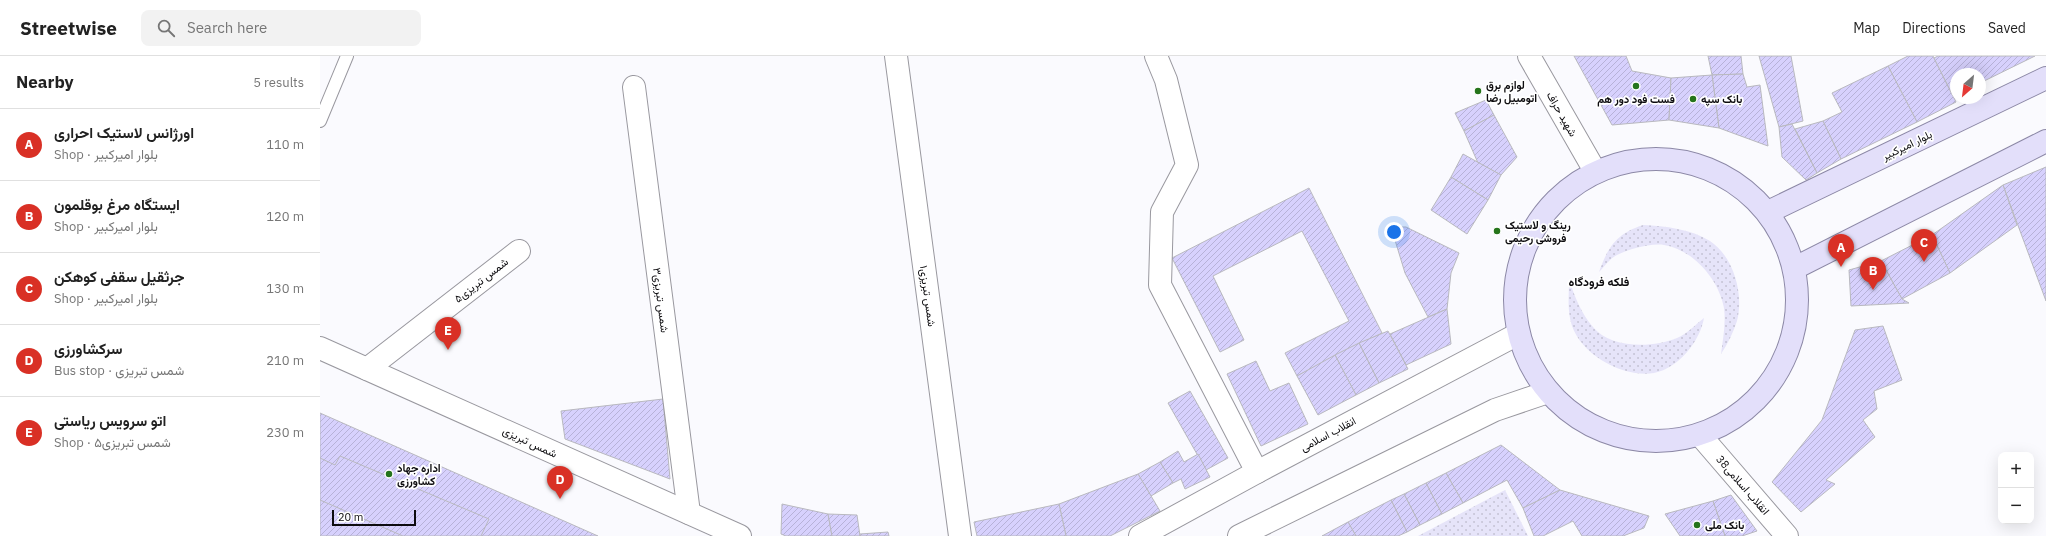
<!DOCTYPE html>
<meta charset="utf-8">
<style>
:root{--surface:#fff;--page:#f2f2f2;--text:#222;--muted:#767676;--line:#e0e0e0;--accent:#d93025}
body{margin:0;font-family:"IBM Plex Sans",Vazirmatn,sans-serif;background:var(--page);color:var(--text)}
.controls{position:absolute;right:12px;bottom:12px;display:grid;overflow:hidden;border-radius:8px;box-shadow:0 4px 16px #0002}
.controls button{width:36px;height:36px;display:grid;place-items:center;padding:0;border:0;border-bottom:1px solid var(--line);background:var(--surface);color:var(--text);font:20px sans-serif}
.compass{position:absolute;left:1630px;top:12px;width:36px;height:36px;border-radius:50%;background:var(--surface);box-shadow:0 4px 16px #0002;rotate:208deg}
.scale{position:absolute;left:12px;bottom:10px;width:84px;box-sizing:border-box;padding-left:4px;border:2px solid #0d0c0f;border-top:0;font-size:11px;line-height:14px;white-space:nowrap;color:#0d0c0f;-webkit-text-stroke:3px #fff;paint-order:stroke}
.you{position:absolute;left:1074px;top:176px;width:14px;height:14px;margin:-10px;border:3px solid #fff;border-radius:50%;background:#1a73e8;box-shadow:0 0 0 6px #1a73e833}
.badge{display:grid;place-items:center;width:26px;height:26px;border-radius:50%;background:var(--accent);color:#fff;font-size:13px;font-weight:700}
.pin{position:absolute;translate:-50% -33px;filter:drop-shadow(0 1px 2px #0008)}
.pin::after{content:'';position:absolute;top:21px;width:14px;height:12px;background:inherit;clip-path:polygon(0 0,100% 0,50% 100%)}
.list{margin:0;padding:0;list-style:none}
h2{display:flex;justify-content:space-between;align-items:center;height:52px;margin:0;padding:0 16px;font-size:17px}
h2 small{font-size:13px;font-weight:400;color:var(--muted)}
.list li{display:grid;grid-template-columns:26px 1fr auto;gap:12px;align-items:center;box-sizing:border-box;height:72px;padding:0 16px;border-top:1px solid var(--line)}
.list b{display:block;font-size:15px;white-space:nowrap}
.list p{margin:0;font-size:13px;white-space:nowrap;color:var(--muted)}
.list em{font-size:13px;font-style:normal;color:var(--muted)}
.icon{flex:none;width:22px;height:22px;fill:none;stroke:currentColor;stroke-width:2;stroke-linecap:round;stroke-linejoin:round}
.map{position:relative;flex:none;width:1726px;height:480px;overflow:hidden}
header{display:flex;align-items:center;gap:24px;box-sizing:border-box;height:56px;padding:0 20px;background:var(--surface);border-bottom:1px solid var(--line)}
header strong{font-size:19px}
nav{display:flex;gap:22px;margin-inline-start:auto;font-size:14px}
.search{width:280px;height:36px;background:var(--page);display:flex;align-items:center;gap:10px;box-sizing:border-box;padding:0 14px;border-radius:8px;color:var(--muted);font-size:15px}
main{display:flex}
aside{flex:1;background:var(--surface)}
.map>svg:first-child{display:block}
</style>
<header>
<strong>Streetwise</strong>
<div class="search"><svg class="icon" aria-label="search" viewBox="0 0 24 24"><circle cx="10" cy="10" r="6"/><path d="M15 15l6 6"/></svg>Search here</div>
<nav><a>Map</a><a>Directions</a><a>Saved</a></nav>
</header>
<main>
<aside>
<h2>Nearby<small>5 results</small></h2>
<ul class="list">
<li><span class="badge">A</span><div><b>اورژانس لاستیک احرارى</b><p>Shop · بلوار امیرکبیر</p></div><em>110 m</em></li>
<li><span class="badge">B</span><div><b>ایستگاه مرغ بوقلمون</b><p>Shop · بلوار امیرکبیر</p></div><em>120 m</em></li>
<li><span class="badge">C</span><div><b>جرثقیل سقفی کوهکن</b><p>Shop · بلوار امیرکبیر</p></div><em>130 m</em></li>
<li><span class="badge">D</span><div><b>سرکشاورزی</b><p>Bus stop · شمس تبریزی</p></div><em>210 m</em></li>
<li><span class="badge">E</span><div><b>اتو سرویس ریاستی</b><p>Shop · ۵شمس تبریزی</p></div><em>230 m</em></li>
</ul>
</aside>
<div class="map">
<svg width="1726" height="480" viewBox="0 0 1726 480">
<defs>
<pattern id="green-dots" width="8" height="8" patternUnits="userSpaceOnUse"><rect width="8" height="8" fill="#e6e4f9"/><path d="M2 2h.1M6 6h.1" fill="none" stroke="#c4c2d4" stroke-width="1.8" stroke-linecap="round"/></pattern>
<pattern id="building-hatch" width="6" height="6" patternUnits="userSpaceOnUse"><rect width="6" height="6" fill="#d7d1fd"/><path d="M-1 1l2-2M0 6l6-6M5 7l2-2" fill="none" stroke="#b7b2d8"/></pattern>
</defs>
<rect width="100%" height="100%" fill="#fafafe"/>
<g fill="url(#green-dots)">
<path d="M1323,169C1345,170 1371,173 1390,185C1414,201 1424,238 1417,265C1413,277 1408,287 1401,298C1403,283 1406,267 1404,252C1399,224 1374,194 1344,189C1330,187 1310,193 1297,199C1290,202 1284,211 1279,216C1288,191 1296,178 1323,169Z"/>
<path d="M1249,224C1255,241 1261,257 1273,271C1291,293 1333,292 1357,282C1367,278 1376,268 1384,262C1380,285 1359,312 1334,317C1303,322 1262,299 1252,270C1247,255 1249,239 1249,224Z"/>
<path d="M1185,434L1208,480H1098Z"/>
</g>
<g fill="url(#building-hatch)" stroke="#b9b9bf">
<path d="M1254,0H1306L1312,15L1351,22L1349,64L1292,69Z"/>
<path d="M1388,0H1421L1423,18L1392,19Z"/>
<path d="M1439,0H1471L1483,65L1459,71Z"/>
<path d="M1588,0H1613L1636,46L1597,66L1568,10Z"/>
<path d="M1618,0H1715L1660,27V18H1636V39L1633,40L1614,2Z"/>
<path d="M1568,10L1597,66L1521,103L1503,65L1522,56L1512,37Z"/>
<path d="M1423,18L1427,31L1440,29L1448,90L1399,72L1392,19Z"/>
<path d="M1392,19L1399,72L1349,64L1351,22Z"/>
<path d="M1166,44L1174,59L1144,75L1135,57Z"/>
<path d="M1174,59L1197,101L1181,119L1158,107L1144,75Z"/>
<path d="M1503,65L1521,103L1497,117L1475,73Z"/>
<path d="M1472,68L1497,117L1486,124L1462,101L1459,71Z"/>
<path d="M1143,98L1181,119L1168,144L1131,121Z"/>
<path d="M1726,111V245L1683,129Z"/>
<path d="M1131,121L1168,144L1147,178L1111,154Z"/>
<path d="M1683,129L1697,169L1630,217L1612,179Z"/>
<path d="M989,132L1062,277L977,320L965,297L1029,265L982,175L893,220L924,284L900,296L852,202Z"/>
<path d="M1071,171H1086L1139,197L1131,217L1127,253L1108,261L1085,217Z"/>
<path d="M1612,179L1630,217L1582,243L1561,205Z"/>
<path d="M1561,205L1582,243L1589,247L1531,250L1529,214Z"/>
<path d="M1127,253L1131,288L1086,309L1070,278Z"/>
<path d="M1563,270L1582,324L1554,335L1557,353L1543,364L1555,381L1506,424L1515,428L1481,456L1452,426L1502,364L1535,274Z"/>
<path d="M1068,275L1088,313L1059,327L1039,287Z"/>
<path d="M1039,287L1059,327L1036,339L1015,299Z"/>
<path d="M1015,299L1036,339L998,359L977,320Z"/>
<path d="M936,305L950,335L969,327L988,368L941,390L907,318Z"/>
<path d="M870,335L908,402L886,414L848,347Z"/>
<path d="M343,343L350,423L245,383L241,355Z"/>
<path d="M0,357L278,480H0Z"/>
<path d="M1181,389L1240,434L1203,452L1187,424L1143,447L1126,417Z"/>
<path d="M858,395L864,406L878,398L890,421L865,433L861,423L853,427L840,406Z"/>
<path d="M20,400L169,463L161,480H83L0,444V402L15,409Z"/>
<path d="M840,406L853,427L831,440L818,418Z"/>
<path d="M1126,417L1143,447L1122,458L1106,427Z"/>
<path d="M818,418L840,455L790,480H746L739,448Z"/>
<path d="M1106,427L1122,458L1100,469L1084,438Z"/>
<path d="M1240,434L1329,460L1324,472L1303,480H1262L1253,465L1223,480H1214L1203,452Z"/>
<path d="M1084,438L1100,469L1087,476L1071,444Z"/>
<path d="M1411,439L1437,475L1422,480H1405L1393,445Z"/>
<path d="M1071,444L1087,476L1078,480H1036L1028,466Z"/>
<path d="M1393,445L1405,480H1360L1345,458Z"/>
<path d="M462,448L508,458L512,480H466L461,478Z"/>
<path d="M739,448L746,480H657L654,466Z"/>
<path d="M508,458L537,459L540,480H512Z"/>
<path d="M1028,466L1036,480H1002Z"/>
<path d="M568,476L569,480H540V478Z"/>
</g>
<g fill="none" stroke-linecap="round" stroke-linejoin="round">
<g stroke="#99989f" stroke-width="14">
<path id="lane" d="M0,65L27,0"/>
</g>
<g stroke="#99989f" stroke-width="24">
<g id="street">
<path d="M576,0L640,480"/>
<path d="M836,0L846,24L867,109L842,156L840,229L937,416"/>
<path d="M314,31L369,457"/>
<path d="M47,313L199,195"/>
</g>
</g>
<g stroke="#99989f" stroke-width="24">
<g id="secondary">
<path d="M1209,0L1275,115"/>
<path d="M0,292L420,480"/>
<path d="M1380,379L1467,480"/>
<path d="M820,480L937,416L1198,278"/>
<path d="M919,480L1175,354L1228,336"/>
</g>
</g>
<g stroke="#8c88a6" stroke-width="24">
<g id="primary">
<circle cx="1336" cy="244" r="141"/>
<path d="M1448,156L1726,22"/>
<path d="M1475,212L1726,85"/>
</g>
</g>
<use href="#lane" stroke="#fff" stroke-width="12"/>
<use href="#street" stroke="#fff" stroke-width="22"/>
<use href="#secondary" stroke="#fff" stroke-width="22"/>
<use href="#primary" stroke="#e3dffa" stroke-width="22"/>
</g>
<g fill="#25741b" stroke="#fff" stroke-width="1.5">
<circle cx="1316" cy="30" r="4"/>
<circle cx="1158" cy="35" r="4"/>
<circle cx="1373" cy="43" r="4"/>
<circle cx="1177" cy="175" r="4"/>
<circle cx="69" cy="418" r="4"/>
<circle cx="1377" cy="469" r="4"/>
</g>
<g text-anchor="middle" stroke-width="3.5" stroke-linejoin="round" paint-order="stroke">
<g font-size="11" font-weight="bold" fill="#0d0c0f" stroke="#fff" text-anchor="start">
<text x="1166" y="33">لوازم برق<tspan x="1166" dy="13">اتومبیل رضا</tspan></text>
<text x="1316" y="47" text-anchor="middle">فست فود دور هم</text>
<text x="1381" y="47">بانک سپه</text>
<text x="1185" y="173">رینگ و لاستیک<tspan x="1185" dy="13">فروشی رحیمی</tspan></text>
<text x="77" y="416">اداره جهاد<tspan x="77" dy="13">کشاورزی</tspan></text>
<text x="1385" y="473">بانک ملی</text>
</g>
<g font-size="11" fill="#0d0c0f" stroke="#fff">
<text transform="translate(1242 58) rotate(60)" y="4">شهید حراف</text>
<text transform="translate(1587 89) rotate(-26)" y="4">بلوار امیرکبیر</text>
<text transform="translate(161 224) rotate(-38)" y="4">۵شمس تبریزی</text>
<text transform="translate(608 240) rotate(82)" y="4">شمس تبریزی۱</text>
<text transform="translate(341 244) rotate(83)" y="4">شمس تبریزی۳</text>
<text transform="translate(1008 378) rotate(-28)" y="4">انقلاب اسلامی</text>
<text transform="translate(210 386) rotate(25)" y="4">شمس تبریزی</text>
<text transform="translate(1423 429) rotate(49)" y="4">38انقلاب اسلامی</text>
</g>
<g font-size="12" font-weight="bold" fill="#0d0c0f" stroke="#fff">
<text x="1279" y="230">فلکه فرودگاه</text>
</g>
</g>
</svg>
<div class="controls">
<button>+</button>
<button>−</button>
</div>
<svg class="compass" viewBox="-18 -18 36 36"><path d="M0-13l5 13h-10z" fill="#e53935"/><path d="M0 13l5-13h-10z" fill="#767676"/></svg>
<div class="scale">20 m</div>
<div class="you"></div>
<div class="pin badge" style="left:1521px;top:211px">A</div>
<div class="pin badge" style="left:1553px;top:234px">B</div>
<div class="pin badge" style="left:1604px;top:206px">C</div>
<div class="pin badge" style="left:240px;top:443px">D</div>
<div class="pin badge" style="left:128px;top:294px">E</div>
</div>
</main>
